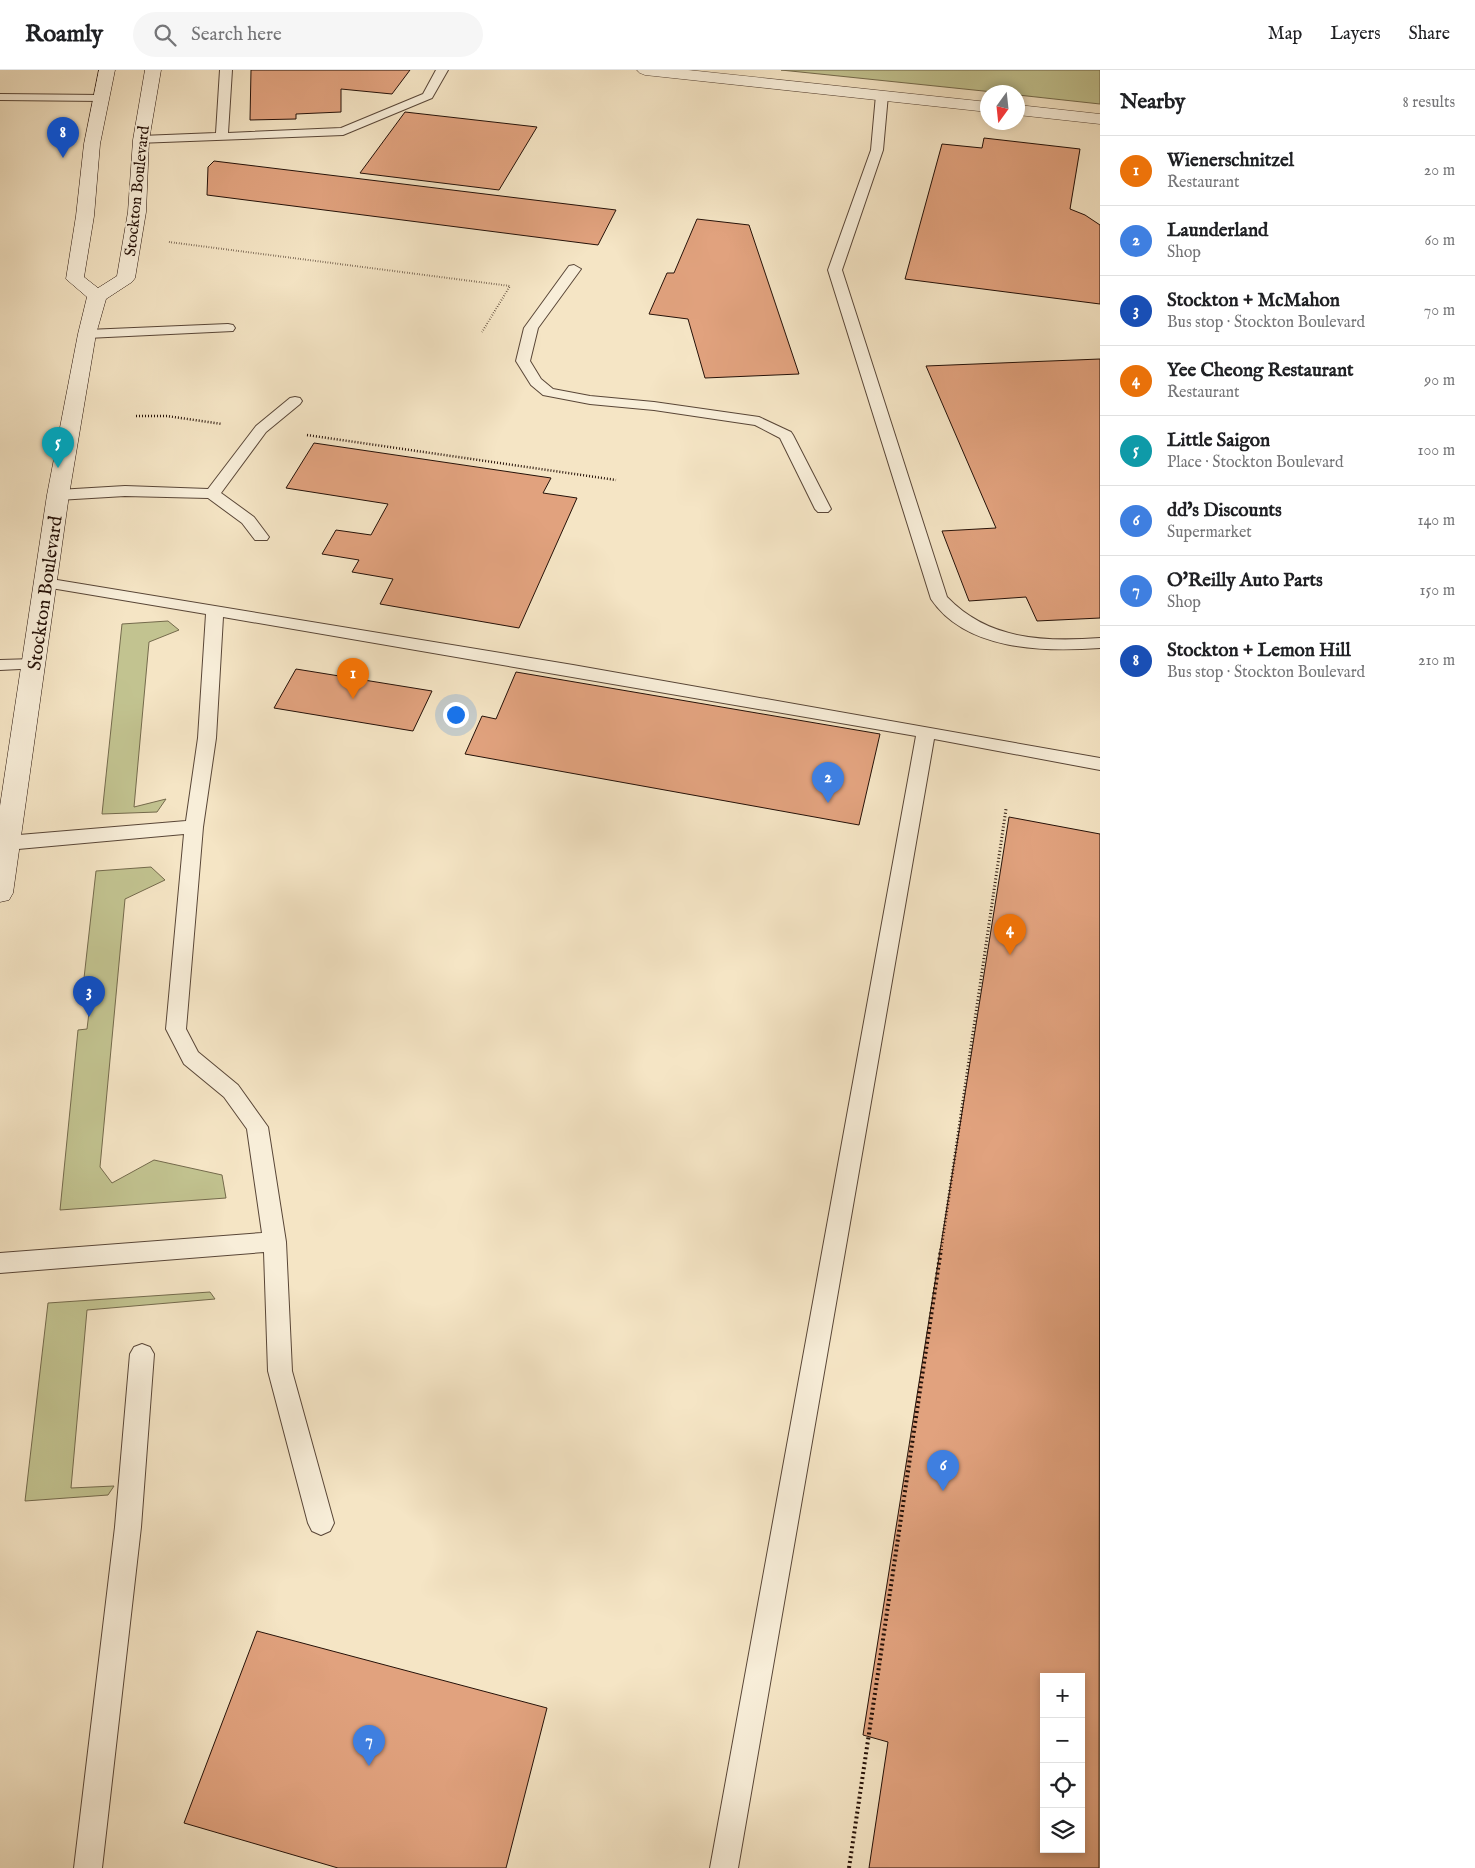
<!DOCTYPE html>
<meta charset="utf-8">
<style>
:root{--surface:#fff;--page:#f6f6f6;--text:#202124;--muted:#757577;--line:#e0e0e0;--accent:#8f2418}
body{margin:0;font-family:"IM FELL English",serif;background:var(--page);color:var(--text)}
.controls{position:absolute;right:15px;bottom:15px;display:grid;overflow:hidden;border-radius:0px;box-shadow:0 2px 8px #0003}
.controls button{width:45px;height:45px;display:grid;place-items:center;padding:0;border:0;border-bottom:1px solid var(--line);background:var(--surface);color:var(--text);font:25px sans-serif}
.compass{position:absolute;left:980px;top:15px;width:45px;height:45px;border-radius:50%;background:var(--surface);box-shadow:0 2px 8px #0003;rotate:195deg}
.you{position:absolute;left:455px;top:644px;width:18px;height:18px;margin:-12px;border:4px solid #fff;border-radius:50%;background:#1a73e8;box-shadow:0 0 0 8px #1a73e833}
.badge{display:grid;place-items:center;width:32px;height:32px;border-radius:50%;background:var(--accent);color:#fff;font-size:16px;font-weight:700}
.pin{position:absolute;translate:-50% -41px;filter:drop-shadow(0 1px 2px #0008)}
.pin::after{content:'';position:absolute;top:26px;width:18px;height:15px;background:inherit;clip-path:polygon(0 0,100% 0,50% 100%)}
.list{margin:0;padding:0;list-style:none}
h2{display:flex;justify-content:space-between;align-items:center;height:65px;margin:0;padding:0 20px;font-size:21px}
h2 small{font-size:16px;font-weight:400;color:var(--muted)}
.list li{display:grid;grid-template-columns:32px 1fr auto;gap:15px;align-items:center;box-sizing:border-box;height:70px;padding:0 20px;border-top:1px solid var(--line)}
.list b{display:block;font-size:19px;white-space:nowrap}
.list p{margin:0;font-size:16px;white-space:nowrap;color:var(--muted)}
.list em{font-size:16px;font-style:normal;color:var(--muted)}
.icon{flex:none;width:28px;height:28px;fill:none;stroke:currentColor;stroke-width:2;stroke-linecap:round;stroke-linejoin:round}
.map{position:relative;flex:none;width:1100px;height:1798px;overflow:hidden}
header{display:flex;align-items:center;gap:30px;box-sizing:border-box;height:70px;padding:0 25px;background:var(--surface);border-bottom:1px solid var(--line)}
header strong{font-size:24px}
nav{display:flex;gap:28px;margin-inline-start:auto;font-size:18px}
.search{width:350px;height:45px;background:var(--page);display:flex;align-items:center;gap:12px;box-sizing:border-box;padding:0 18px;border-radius:28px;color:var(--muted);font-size:19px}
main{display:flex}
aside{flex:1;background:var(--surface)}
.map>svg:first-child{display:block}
</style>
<header>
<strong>Roamly</strong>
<div class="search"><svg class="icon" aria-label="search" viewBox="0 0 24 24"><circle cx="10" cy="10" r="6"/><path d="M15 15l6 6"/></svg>Search here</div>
<nav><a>Map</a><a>Layers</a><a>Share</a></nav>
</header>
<main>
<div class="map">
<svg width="1100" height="1798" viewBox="0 0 1100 1798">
<rect width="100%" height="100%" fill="#f5e5c5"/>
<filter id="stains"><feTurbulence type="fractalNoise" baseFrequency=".004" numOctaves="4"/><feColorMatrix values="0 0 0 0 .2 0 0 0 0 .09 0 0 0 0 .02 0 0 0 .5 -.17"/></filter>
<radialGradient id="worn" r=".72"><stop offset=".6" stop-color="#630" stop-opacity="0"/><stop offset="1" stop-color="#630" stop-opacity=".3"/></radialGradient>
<g fill="#c2c390" stroke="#746a4c">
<path d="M781,0H1100V34L1018,25V22H993Z"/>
<path d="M168,551L179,560L149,572L134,737L166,729L157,742L102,744L122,554Z"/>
<path d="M151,797L165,810L125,829L100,1097L112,1113L154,1090L222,1105L226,1128L60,1140L78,960L87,959L91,926H82L96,801Z"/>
<path d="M210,1222L215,1229L87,1240L71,1418L114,1416L108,1425L25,1431L48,1233Z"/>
</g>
<g fill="#e1a27e" stroke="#251108" fill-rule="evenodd">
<path d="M251,0H410L392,24L341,19V42L296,44V49L250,50Z"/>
<path d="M405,42L537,57L499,120L360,103Z"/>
<path d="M984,68L1080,79L1070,139L1085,145L1100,155V234L905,209L942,74L982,78Z"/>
<path d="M214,91L616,140L598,175L207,125L208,97Z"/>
<path d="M697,149L749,155L799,304L705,308L688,249L649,244L667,203H674Z"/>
<path d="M1100,289V548L1037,551L1026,527L969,531L942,461L996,458L926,296Z"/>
<path d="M314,373L551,408L543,423L577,428L519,558L380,534L393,509L352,502L359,490L322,484L336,460L371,465L388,434L286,418Z"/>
<path d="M296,599L432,621L413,661L274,638Z"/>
<path d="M516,602L880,664L859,755L465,684L482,646L496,649Z"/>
<path d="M1009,747L1100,764L1099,1798H869L888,1672L863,1665ZM1044,1607H1081V1779H1044Z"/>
<path d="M257,1561L547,1638L506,1798H338L184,1753Z"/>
</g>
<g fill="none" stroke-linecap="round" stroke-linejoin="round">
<g stroke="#594637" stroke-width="2">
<g id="service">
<path d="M220,0H232L228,63L341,58L423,24L436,0H448L432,28L343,65L137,73L135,70L137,67L141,66L216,63Z"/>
<path d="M882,22L888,25L883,80L842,200L947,527C988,570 1044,572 1100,568V578C1044,582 966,581 931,529L828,200L871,80L876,25Z"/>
<path d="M0,24L101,25L107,28L101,31L0,30Z"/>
<path d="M574,195L581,199L538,258L530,291L541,309L553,319L590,326L654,332L759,347L791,362L793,365L831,439L828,442H818L815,439L780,368L755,355L654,340L590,334L543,325L531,315L516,291L524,258L569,196Z"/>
<path d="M228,254L233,255L235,258L233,261L87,268L80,264L87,260Z"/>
<path d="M295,327L300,328L302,331L300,334L266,362L221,423L254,447L269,467L267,470H255L242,453L208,428L125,426L58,430L53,428L50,425L53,422L58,420L125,416L208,419L256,356L290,328Z"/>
<path d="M45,508L573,595L1100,688V700L934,669L738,1798H710L916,666L223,547L216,668L203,757L186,959L198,982L238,1015L268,1057L286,1172L292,1301L334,1453L330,1461L321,1465L312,1461L308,1453L268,1301L264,1182L0,1203V1183L262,1163L247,1059L224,1027L184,994L166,959L184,764L7,780L0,777V768L7,766L186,751L198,668L206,544L39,516L37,513L39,510Z"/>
<path d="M34,589L40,590L43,594L40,598L0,600V590Z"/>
<path d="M142,1274L150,1277L154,1284L141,1457L102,1798H74L115,1457L130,1284L134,1277Z"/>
</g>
</g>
<g stroke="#594637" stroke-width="1">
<g id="tertiary">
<path d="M637,0H688L988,32V42L645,5L640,3Z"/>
<path d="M1018,35L1100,44V54L1018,45Z"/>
</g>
</g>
<g stroke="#251108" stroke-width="1">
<path id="secondary" d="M99,0H115L100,74L94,146L84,207L98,218L117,206L128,142L133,70L145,0H161L149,70L146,142L135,208L132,212L106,229L96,264L69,425L13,823L9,830L0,832V736L47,425L78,264L87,227L66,209L76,146L84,74Z"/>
</g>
<path stroke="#251108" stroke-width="2" stroke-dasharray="0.5 2" stroke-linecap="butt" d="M169,172L510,216L482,262"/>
<g stroke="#251108" stroke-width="2.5" stroke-dasharray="1 2" stroke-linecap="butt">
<path d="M136,346H167L222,354"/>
<path d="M307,365L616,410"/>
</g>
<path stroke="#251108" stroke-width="3" stroke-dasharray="1 2.5" stroke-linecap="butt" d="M941,1180L1006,739"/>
<path stroke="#251108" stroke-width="4" stroke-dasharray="2 3" stroke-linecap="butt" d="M849,1798L941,1179"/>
<use href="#service" fill="#f8eed9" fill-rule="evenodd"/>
<use href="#tertiary" fill="#f8eed9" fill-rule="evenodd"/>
<use href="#secondary" fill="#f8eed9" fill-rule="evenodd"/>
</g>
<g text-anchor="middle" stroke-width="4" stroke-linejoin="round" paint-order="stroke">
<g font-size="16" fill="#251108" stroke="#f8eed9">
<text transform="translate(136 121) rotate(-84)" y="6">Stockton Boulevard</text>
</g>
<g font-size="19" fill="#251108" stroke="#f8eed9">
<text transform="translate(44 523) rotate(-82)" y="7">Stockton Boulevard</text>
</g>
</g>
<rect width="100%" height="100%" filter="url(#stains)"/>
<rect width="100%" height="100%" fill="url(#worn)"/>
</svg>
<div class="controls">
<button>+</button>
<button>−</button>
<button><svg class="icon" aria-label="locate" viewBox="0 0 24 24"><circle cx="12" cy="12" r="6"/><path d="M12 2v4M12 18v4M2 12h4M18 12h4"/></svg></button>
<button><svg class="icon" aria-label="layers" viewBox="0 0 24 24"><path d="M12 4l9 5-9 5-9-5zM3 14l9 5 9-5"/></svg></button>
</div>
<svg class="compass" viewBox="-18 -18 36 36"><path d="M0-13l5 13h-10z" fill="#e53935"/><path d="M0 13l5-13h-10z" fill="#757577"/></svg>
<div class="you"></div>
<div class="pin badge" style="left:353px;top:629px;background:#e8710a">1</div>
<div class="pin badge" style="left:828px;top:733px;background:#3f7fe0">2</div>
<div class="pin badge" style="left:89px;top:947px;background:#1a4fb4">3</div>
<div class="pin badge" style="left:1010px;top:885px;background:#e8710a">4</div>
<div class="pin badge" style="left:58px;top:398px;background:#0f9aa8">5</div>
<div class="pin badge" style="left:943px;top:1421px;background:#3f7fe0">6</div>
<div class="pin badge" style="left:369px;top:1696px;background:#3f7fe0">7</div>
<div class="pin badge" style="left:63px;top:88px;background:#1a4fb4">8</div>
</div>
<aside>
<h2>Nearby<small>8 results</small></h2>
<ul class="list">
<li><span class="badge" style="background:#e8710a">1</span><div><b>Wienerschnitzel</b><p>Restaurant</p></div><em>20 m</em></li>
<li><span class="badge" style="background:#3f7fe0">2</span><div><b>Launderland</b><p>Shop</p></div><em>60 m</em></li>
<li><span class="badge" style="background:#1a4fb4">3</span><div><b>Stockton + McMahon</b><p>Bus stop · Stockton Boulevard</p></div><em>70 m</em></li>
<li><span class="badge" style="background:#e8710a">4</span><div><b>Yee Cheong Restaurant</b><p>Restaurant</p></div><em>90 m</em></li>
<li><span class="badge" style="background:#0f9aa8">5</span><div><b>Little Saigon</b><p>Place · Stockton Boulevard</p></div><em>100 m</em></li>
<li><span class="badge" style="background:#3f7fe0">6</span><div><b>dd's Discounts</b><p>Supermarket</p></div><em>140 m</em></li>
<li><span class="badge" style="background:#3f7fe0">7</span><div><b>O'Reilly Auto Parts</b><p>Shop</p></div><em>150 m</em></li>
<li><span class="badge" style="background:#1a4fb4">8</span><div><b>Stockton + Lemon Hill</b><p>Bus stop · Stockton Boulevard</p></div><em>210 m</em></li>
</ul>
</aside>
</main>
